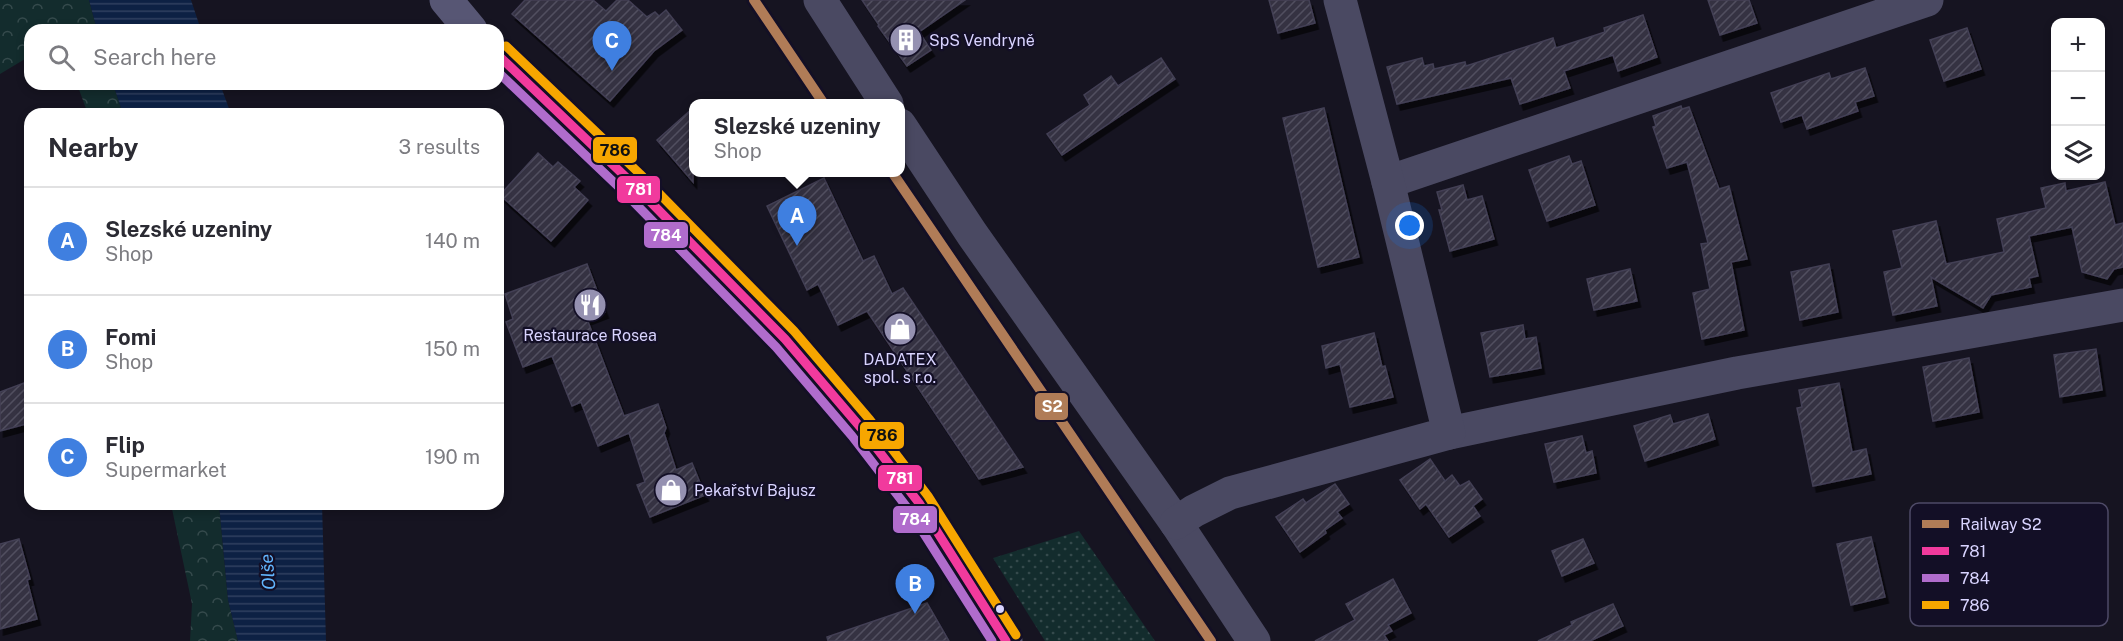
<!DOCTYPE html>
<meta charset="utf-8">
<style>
:root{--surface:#fff;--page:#f7f7f7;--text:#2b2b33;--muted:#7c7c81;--line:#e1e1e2;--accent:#2563eb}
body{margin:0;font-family:"Public Sans",sans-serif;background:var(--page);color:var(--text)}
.controls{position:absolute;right:18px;top:18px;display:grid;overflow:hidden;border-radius:12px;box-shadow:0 3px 9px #0003}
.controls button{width:54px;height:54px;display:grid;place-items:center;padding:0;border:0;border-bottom:2px solid var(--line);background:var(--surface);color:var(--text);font:30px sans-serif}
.you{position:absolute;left:1410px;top:226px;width:21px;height:21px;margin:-15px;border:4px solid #fff;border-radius:50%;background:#1a73e8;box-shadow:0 0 0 9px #1a73e833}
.badge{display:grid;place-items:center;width:39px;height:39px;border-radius:50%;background:var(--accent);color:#fff;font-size:20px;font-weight:700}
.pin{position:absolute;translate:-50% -50px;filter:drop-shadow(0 2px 3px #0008)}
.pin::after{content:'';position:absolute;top:32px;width:21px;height:18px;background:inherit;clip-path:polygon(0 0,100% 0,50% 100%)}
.popup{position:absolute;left:689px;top:99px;width:216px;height:78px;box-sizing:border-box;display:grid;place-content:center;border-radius:12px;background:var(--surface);filter:drop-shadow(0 2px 4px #0005);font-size:20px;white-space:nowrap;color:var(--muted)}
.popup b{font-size:22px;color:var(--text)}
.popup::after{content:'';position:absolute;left:50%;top:100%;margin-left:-12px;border:12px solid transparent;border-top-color:var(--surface)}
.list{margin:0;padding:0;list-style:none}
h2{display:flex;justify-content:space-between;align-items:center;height:78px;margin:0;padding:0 24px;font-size:26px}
h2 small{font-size:20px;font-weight:400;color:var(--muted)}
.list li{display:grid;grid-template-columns:39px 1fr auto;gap:18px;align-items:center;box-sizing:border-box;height:108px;padding:0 24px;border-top:2px solid var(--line)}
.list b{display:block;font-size:22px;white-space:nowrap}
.list p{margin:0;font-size:20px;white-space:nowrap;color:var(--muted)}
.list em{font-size:20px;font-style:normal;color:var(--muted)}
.icon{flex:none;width:33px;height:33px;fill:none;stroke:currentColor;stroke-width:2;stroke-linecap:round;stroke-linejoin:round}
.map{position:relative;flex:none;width:2123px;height:641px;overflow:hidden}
.search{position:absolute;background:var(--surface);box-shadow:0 3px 9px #0003;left:24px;top:24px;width:480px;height:66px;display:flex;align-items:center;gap:15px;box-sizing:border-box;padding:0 21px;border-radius:18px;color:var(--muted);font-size:22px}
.panel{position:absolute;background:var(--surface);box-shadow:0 3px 9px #0003;left:24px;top:108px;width:480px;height:402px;border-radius:18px}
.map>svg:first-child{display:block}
</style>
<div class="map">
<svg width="2123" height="641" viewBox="0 0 2123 641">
<defs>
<pattern id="grass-dots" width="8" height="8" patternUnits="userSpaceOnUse" patternTransform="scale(1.5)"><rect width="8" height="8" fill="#132c2d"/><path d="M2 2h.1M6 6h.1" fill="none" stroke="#354a4c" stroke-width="1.8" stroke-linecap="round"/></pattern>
<pattern id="forest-crowns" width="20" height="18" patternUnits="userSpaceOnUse" patternTransform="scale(1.5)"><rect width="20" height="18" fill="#132c2d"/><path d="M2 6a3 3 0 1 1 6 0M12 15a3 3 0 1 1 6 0" fill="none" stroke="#354a4c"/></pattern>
<pattern id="water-rules" width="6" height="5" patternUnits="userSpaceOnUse" patternTransform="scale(1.5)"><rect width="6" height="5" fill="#0d2144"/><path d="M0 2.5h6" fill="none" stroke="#304060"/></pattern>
<pattern id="building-hatch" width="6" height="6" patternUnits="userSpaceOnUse" patternTransform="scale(1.5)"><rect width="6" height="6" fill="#343243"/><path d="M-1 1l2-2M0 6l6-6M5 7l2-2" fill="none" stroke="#514f5f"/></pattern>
<filter id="shadow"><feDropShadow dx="3.5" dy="6" stdDeviation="0" flood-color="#0009"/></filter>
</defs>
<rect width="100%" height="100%" fill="#161421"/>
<path fill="url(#grass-dots)" d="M1079,531L1155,641H1045L993,558Z"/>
<g fill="url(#forest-crowns)">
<path d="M0,0H89L97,30H30V56L0,74Z"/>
<path d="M77,84H113L123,114H88Z"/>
<path d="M171,504H219L228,600L238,641H190L192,604Z"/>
</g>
<g fill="url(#water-rules)">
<path d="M89,0H191L201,30H97Z"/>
<path d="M113,84H220L231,114H123Z"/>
<path d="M219,504H322L326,641H238L228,600Z"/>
</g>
<g fill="url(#building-hatch)" stroke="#433f54" stroke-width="1.5" filter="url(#shadow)">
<path d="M525,0H593L606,11L617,0H628L647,17L655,12L659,16L666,10L682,30L654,51L610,101L512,14Z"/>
<path d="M862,0H965L919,32L931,50L907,66L878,26L879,25Z"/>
<path d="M1269,0H1309L1315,23L1278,33Z"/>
<path d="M1708,0H1749L1757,23L1720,35Z"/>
<path d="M1643,15L1657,57L1618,71L1613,55L1564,71L1570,88L1520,104L1511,78L1397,104L1387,67L1422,58L1424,66L1433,64L1434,69L1465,62L1466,66L1553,38L1556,48L1605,32L1604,28Z"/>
<path d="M1967,28L1981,69L1944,81L1930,40Z"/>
<path d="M1161,58L1175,79L1062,155L1047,134L1090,105L1084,95L1111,76L1118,86Z"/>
<path d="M1865,68L1874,96L1855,102L1858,111L1807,129L1802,115L1781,122L1771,93L1829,73L1831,79Z"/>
<path d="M1681,106L1682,109L1689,107L1719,189L1729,186L1747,259L1731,262L1744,330L1702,339L1693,293L1710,289L1701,244L1708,243L1687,162L1667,168L1653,127L1656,126L1653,116Z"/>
<path d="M693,108V182L657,140Z"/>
<path d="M1324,108L1359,257L1318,267L1283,118Z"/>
<path d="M538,153L553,167L558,162L580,181L574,187L588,200L551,241L500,195Z"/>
<path d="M1569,156L1572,164L1581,161L1595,205L1547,221L1529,170Z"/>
<path d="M824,178L863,261L874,256L892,294L903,288L1023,467L979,479L867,311L838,325L818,284L807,290L767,206Z"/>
<path d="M2105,182L2115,225L2123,223V267L2114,269L2107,279L2082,272L2072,227L2029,236L2038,276L2029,278L2031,287L1991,295L1983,308L1931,277L1937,306L1893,315L1884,272L1902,268L1893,231L1936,221L1946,264L2004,252L1997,219L2046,208L2041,188L2065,183L2066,191Z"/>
<path d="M1463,185L1467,200L1482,196L1494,239L1450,251L1439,210H1442L1437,192Z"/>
<path d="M587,264L605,312L587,319L624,416L658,404L666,428L664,433L676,470L692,463L705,495L650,517L637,485L645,482L629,433L598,446L581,402L572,406L552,356L523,367L506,322L513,319L505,294Z"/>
<path d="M1829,264L1838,312L1800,320L1791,272Z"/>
<path d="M1630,269L1637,301L1594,310L1587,279Z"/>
<path d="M1523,325L1525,339L1536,337L1541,368L1490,377L1481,333Z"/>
<path d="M1374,333L1382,367L1385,366L1393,397L1350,407L1340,364L1326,368L1322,346Z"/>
<path d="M2096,349L2102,390L2060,397L2054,355Z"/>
<path d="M1969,358L1979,412L1933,421L1923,367Z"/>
<path d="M24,383L30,404V423L0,431V392Z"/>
<path d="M1839,383L1852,452L1866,449L1871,474L1813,486L1797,408L1802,407L1799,390Z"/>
<path d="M1708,414L1715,439L1645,461L1634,426L1670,415L1673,424Z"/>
<path d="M1582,436L1586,453L1592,451L1596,473L1554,482L1545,444Z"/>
<path d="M1430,459L1445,481L1452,475L1460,486L1469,481L1482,499L1473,506L1480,516L1449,537L1426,504L1420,509L1400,480Z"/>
<path d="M1335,484L1349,504L1337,512L1342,518L1325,530L1326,533L1300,552L1276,517L1303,499L1306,503Z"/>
<path d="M1871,537L1885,597L1851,605L1837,544Z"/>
<path d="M19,539L30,579L27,580L37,619L0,629V544Z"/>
<path d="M1583,539L1594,563L1562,576L1552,551Z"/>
<path d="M1393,579L1411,613L1388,625L1392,631L1384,635L1388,641H1315L1355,620L1346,604Z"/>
<path d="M927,603L949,641H828L827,637Z"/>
<path d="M1613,604L1623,626L1590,641H1538L1572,625L1571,622Z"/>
</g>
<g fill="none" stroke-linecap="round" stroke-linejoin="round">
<g stroke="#4a4962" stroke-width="33">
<path d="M820,0L887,104"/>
<path d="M900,125L972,234L1176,523L1254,641"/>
<path d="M1388,182L1927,0"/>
<path d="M1449,433L1737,373L2123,305"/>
<path d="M1176,523L1194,511L1230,493L1449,433L1388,182L1340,0"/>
</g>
<g stroke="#575674" stroke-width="33">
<path d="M446,0L471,30"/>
<path d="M498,55L631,182L785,339L861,428L919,503L1006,641"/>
</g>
<g stroke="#130f26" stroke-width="14">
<path id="bus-1" d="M498,55L631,182L785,339L861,428L919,503L1006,641"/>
</g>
<g stroke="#130f26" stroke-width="14">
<path id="bus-2" d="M498,72L623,191L776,347L852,436L909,510L992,641"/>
</g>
<g stroke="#130f26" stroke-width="14">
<path id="bus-3" d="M506,46L640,174L794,331L870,420L928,496L1016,635"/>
</g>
<use href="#bus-1" stroke="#f13a9d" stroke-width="9"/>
<use href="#bus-2" stroke="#b06ccc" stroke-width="9"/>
<use href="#bus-3" stroke="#f7a600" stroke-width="9"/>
<g stroke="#130f26" stroke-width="15">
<g id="rail-1">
<path d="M754,0L824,104"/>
<path d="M892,172L1211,641"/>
</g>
</g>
<use href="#rail-1" stroke="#b07c57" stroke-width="10"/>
</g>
<defs>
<g id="building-disc" transform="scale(1.725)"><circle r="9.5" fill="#9591b1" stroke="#130f26"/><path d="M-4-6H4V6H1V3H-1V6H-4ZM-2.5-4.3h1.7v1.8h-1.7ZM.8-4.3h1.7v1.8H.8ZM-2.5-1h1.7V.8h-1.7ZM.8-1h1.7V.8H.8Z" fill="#fff"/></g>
<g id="restaurant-disc" transform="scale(1.725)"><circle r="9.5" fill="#9591b1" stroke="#130f26"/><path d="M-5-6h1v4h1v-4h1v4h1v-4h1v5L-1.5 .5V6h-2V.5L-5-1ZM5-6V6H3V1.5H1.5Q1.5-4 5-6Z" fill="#fff"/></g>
<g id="shop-disc" transform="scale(1.725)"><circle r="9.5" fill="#9591b1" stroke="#130f26"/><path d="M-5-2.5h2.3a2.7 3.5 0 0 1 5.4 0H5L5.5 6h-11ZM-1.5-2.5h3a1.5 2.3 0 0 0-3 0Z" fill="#fff"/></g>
</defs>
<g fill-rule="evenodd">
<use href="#building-disc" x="906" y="40"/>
<use href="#restaurant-disc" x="590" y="305"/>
<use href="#shop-disc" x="900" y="329"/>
<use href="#shop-disc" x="671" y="490"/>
</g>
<circle fill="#d9d4ff" stroke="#130f26" stroke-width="2" cx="1000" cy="609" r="5"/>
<g text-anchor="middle" stroke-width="4.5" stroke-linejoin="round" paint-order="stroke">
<g font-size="16" fill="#d9d4ff" stroke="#130f26" text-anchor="start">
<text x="929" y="46">SpS Vendryně</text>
<text x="590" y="341" text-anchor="middle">Restaurace Rosea</text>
<text x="900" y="365" text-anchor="middle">DADATEX<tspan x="900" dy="18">spol. s r.o.</tspan></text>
<text x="694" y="496">Pekařství Bajusz</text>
</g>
<g font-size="18" font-style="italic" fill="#62b6ff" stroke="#130f26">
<text transform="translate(268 572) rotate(-95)" y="6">Olše</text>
</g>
</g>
<rect x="1910" y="503" width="198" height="123" rx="9" fill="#130f26" stroke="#4e4a67" stroke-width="1.5"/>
<rect x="1922" y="520" width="27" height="8" fill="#b07c57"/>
<rect x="1922" y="547" width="27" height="8" fill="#f13a9d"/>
<rect x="1922" y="574" width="27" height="8" fill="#b06ccc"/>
<rect x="1922" y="601" width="27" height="8" fill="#f7a600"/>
<g font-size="16" fill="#d9d4ff">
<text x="1960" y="530">Railway S2</text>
<text x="1960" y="557">781</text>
<text x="1960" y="584">784</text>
<text x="1960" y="611">786</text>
</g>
<g stroke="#130f26" stroke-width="2">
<rect x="592" y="136" width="46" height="28" rx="6" fill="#f7a600"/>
<rect x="616" y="175" width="45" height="29" rx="6" fill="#f13a9d"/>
<rect x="643" y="221" width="46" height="28" rx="6" fill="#b06ccc"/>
<rect x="1034" y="392" width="35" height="29" rx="6" fill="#b07c57"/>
<rect x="859" y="421" width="46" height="29" rx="6" fill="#f7a600"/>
<rect x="877" y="464" width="46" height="28" rx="6" fill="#f13a9d"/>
<rect x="892" y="505" width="46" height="29" rx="6" fill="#b06ccc"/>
</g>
<g font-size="16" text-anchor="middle" font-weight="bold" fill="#fff">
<text x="639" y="195">781</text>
<text x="666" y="241">784</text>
<text x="1052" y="412">S2</text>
<text x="900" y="484">781</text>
<text x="915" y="525">784</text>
</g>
<g font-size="16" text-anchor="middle" font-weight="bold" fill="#111">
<text x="615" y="156">786</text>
<text x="882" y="441">786</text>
</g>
</svg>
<div class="controls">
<button>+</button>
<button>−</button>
<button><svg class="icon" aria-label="layers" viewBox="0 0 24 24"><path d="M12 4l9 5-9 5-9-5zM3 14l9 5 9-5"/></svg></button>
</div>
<div class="you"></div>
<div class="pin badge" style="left:797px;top:246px;background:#3f7fe0">A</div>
<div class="popup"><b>Slezské uzeniny</b>Shop</div>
<div class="pin badge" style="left:915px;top:614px;background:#3f7fe0">B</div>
<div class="pin badge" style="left:612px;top:71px;background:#3f7fe0">C</div>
<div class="search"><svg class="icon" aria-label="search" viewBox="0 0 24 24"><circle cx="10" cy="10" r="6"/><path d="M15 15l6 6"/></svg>Search here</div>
<section class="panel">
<h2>Nearby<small>3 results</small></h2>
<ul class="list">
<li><span class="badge" style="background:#3f7fe0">A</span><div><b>Slezské uzeniny</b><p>Shop</p></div><em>140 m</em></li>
<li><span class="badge" style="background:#3f7fe0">B</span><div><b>Fomi</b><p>Shop</p></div><em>150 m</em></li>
<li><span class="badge" style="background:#3f7fe0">C</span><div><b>Flip</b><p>Supermarket</p></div><em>190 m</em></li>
</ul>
</section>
</div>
